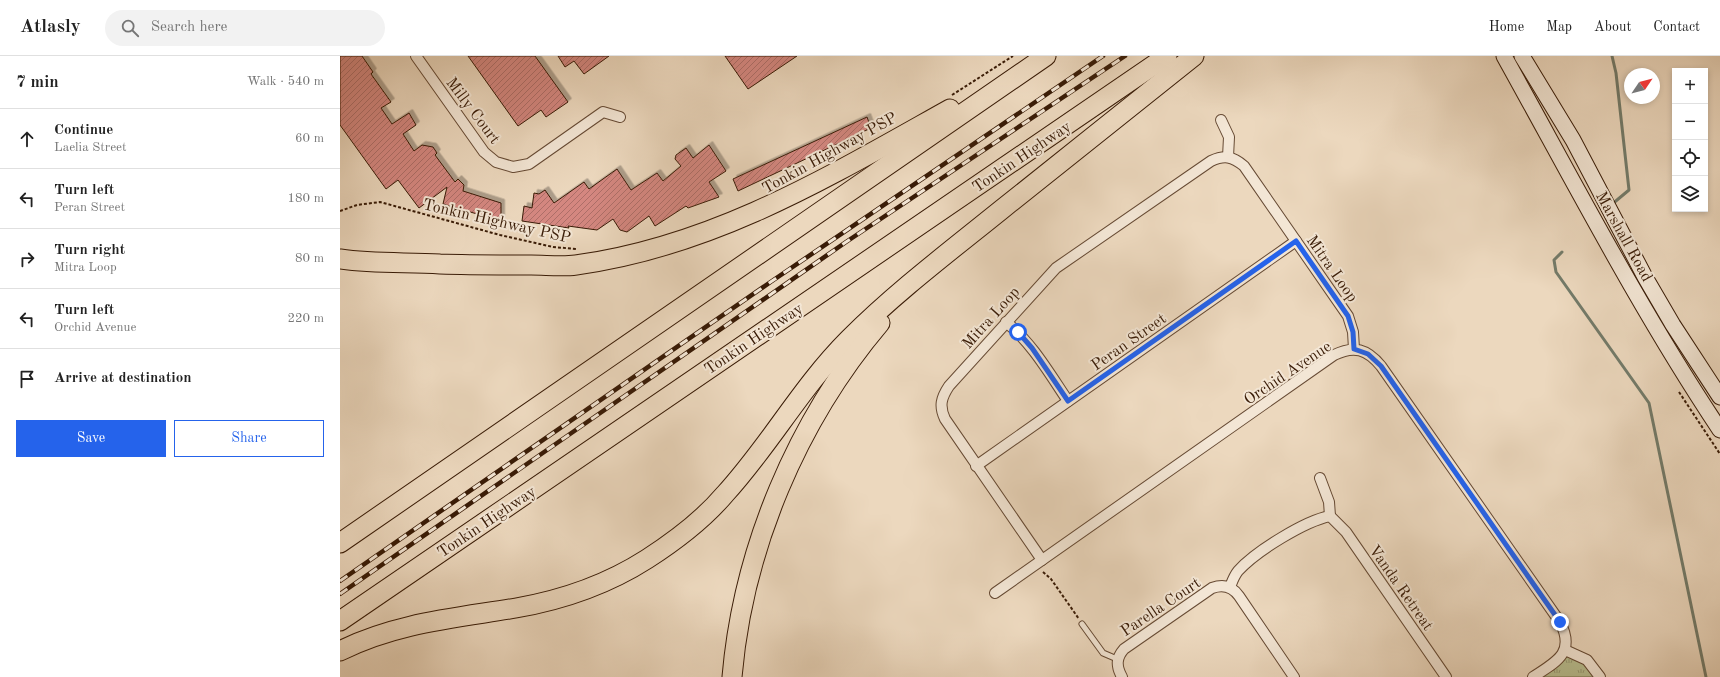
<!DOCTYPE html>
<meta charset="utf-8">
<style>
:root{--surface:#fff;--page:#f2f2f2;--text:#222;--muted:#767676;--line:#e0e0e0;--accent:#2563eb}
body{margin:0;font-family:"Old Standard TT",serif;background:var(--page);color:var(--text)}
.controls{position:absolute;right:12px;top:12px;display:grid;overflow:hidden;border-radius:0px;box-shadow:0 2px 6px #0003}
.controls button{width:36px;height:36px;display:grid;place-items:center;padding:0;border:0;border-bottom:1px solid var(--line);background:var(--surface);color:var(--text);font:20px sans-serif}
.compass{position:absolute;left:1284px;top:12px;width:36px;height:36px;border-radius:50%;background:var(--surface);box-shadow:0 2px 6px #0003;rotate:55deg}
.stop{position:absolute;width:12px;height:12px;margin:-9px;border:3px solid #2563eb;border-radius:50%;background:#fff}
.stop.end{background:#2563eb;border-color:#fff;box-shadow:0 1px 4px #0008}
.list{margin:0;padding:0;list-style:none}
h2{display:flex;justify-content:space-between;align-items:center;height:52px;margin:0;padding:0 16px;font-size:17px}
h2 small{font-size:13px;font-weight:400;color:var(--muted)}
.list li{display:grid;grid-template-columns:26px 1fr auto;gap:12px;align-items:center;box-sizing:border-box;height:60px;padding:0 16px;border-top:1px solid var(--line)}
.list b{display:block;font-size:15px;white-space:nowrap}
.list p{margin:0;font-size:13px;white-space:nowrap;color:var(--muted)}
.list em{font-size:13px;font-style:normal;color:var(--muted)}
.actions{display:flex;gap:8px;padding:12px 16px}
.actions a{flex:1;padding:9px 0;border:1px solid var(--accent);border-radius:0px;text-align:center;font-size:14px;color:var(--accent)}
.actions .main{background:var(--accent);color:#fff}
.icon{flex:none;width:22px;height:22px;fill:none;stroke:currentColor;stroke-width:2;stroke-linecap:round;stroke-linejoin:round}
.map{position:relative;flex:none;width:1380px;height:621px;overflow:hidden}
header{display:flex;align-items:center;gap:24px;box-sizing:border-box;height:56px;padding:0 20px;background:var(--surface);border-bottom:1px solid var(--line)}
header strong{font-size:19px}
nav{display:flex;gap:22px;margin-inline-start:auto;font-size:14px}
.search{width:280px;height:36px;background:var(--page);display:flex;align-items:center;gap:10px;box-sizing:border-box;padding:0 14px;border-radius:22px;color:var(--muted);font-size:15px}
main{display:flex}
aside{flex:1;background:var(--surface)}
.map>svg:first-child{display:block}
</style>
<header>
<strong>Atlasly</strong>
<div class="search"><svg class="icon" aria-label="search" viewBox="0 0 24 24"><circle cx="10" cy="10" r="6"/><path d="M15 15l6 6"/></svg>Search here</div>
<nav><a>Home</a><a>Map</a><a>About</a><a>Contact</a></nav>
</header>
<main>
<aside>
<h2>7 min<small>Walk · 540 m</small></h2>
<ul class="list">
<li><svg class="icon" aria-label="ahead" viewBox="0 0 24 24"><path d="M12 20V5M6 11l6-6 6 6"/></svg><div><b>Continue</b><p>Laelia Street</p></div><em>60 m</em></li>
<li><svg class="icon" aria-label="left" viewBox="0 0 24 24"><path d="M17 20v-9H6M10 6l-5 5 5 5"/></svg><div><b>Turn left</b><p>Peran Street</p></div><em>180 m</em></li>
<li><svg class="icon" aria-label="right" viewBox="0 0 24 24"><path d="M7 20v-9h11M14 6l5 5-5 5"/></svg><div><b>Turn right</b><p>Mitra Loop</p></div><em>80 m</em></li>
<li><svg class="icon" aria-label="left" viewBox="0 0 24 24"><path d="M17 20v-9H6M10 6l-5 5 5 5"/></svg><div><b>Turn left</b><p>Orchid Avenue</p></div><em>220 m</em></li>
<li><svg class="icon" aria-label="arrive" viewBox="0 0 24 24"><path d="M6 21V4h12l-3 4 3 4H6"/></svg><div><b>Arrive at destination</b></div></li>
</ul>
<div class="actions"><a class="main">Save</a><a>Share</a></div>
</aside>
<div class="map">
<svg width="1380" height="621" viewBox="0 0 1380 621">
<defs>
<pattern id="park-tufts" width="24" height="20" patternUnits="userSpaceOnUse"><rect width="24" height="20" fill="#b8bf91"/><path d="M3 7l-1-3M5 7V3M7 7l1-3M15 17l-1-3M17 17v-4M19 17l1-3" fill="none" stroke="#979a74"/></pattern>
<pattern id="building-hatch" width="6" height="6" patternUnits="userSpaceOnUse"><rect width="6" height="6" fill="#d48780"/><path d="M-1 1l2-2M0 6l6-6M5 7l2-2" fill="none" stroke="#ad6e67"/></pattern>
<filter id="shadow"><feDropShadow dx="3.5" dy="-3.5" stdDeviation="0" flood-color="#0004"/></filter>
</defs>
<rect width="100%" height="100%" fill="#ecd8be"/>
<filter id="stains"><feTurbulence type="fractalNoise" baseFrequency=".005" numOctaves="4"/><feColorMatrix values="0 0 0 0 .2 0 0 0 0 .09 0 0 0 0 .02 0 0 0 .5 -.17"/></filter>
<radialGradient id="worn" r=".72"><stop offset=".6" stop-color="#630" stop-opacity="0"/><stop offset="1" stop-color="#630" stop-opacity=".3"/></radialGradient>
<path fill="url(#park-tufts)" stroke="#786d4c" d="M1238,599L1260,621H1193L1222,600Z"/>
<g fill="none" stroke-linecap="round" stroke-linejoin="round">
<g stroke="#737b6a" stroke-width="3">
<path d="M1271,149L1289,134L1276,17L1272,0"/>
<path d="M1222,196L1214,204L1216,216L1309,347L1366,621"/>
</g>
</g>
<g fill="url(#building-hatch)" stroke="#391b06" filter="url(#shadow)">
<path d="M0,0H22L33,16L31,18L51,46L41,52L52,68L69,57L76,69L63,78L74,95L82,89L93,91L97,97L95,99L115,126L118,123L124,129L123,135L161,147V165L103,148L107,131L79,152L58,124L46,133L0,69Z"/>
<path d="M128,0H195L228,46L206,61L201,54L178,70Z"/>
<path d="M218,0H269L244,18L234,5L225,11Z"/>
<path d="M385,0H457L408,33Z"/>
<path d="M527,61L531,72L398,135L393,123Z"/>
<path d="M369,89L386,115L369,126L379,141L348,152L346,150L315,170L309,160L287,176L280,174L273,163L257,174L228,170L229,172L182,165L184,150L192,152L194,137L199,138L205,134L214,147L244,126L249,133L277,113L291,134L317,117L323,125L341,110L335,103L336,99L346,92L353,102Z"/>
</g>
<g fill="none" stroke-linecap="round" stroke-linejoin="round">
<g stroke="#664a34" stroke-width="7">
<path id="service" d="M742,568L763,597L777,603"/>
</g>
<g stroke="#664a34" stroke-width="12">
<g id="minor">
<path d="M76,0L144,96L156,106L173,111L189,108L263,56L280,61"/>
<path d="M881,64L889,81L888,101"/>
<path d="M666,266C692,287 709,317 728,345"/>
<path d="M636,410L956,185"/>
<path d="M980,422L989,446L990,460"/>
<path d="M702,504L605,363C599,350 601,342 609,330L716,212L871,105C884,99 892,100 904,110L1008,260L1013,276L1014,293"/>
<path d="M890,531C892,526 894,520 898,515C916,495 965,465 990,460L1006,476L1106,621"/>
<path d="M655,537L994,299C1014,289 1027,293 1041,310L1220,566C1236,597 1216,606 1193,621"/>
<path d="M1225,594L1247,604L1260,621"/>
<path d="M782,621C776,610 776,602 784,593L872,532C883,528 892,530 899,540L954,621"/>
</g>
</g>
<g stroke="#391b06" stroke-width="17">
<g id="secondary">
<path d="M1164,0C1234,126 1300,254 1380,374"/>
<path d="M1182,0L1233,84L1305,221L1333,269L1380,341"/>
</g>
</g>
<g stroke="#391b06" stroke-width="21">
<g id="motorway">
<path d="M0,203C33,208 67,206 100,208C130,209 161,209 191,209C206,209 222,211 236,209C375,190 490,120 610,53"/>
<path d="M0,487L706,0"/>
<path d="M0,565L827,0"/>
<path d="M0,595C55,567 116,562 176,552C222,544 268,528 307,503C335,485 363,464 385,438C430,389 461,331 509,283C556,236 609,196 661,154C725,103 790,51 854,0"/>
<path d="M392,621C403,493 457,365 540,267"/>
</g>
</g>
<g stroke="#391b06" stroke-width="2" stroke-dasharray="3 2" stroke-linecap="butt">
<path d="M612,39L673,0"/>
<path d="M0,155L17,149L40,146L160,179L213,191L236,193"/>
<path d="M1339,336L1380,398"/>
<path d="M703,516L711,523L739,563"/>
</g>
<use href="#service" stroke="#f3e6d5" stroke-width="5"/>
<use href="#minor" stroke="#f3e6d5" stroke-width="10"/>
<use href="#secondary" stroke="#f3e6d5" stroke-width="15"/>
<use href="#motorway" stroke="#ecd8be" stroke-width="19"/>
<g stroke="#391b06" stroke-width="4.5">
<g id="rail">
<path d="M0,525L432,225L763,0"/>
<path d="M0,538L506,186L785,0"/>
</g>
</g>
<use href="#rail" stroke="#f3e6d5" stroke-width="3" stroke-dasharray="9" stroke-linecap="butt"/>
</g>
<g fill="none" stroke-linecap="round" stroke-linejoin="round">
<path stroke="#2563eb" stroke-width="5" d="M678,276L692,292L728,345L956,185L1008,260L1013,276L1014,293L1028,298L1041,310L1220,566"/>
</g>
<g text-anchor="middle" stroke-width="4" stroke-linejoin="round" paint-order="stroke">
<g font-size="16" fill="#391b06" stroke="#f3e6d5">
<text transform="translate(134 54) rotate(53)" y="6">Milly Court</text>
<text transform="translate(489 96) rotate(-29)" y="6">Tonkin Highway PSP</text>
<text transform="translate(681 100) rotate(-34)" y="6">Tonkin Highway</text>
<text transform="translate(157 164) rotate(13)" y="6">Tonkin Highway PSP</text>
<text transform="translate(1285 180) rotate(61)" y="6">Marshall Road</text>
<text transform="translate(993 212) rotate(55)" y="6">Mitra Loop</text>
<text transform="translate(650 261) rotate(-48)" y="6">Mitra Loop</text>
<text transform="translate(413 282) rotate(-34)" y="6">Tonkin Highway</text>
<text transform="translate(788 285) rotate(-35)" y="6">Peran Street</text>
<text transform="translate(947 316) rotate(-34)" y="6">Orchid Avenue</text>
<text transform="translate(146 465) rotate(-34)" y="6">Tonkin Highway</text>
<text transform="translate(1062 531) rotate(55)" y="6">Vanda Retreat</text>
<text transform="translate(820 550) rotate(-34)" y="6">Parella Court</text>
</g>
</g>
<rect width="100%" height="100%" filter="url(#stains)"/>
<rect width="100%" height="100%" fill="url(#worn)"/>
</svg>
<div class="controls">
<button>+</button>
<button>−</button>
<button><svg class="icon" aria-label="locate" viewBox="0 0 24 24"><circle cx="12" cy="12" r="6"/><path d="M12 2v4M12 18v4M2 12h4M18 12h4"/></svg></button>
<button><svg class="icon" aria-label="layers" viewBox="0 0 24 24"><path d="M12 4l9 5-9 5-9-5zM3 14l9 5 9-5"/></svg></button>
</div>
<svg class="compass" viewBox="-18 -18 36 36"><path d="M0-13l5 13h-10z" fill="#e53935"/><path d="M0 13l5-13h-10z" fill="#767676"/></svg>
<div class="stop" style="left:678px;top:276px"></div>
<div class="stop end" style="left:1220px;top:566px"></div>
</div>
</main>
